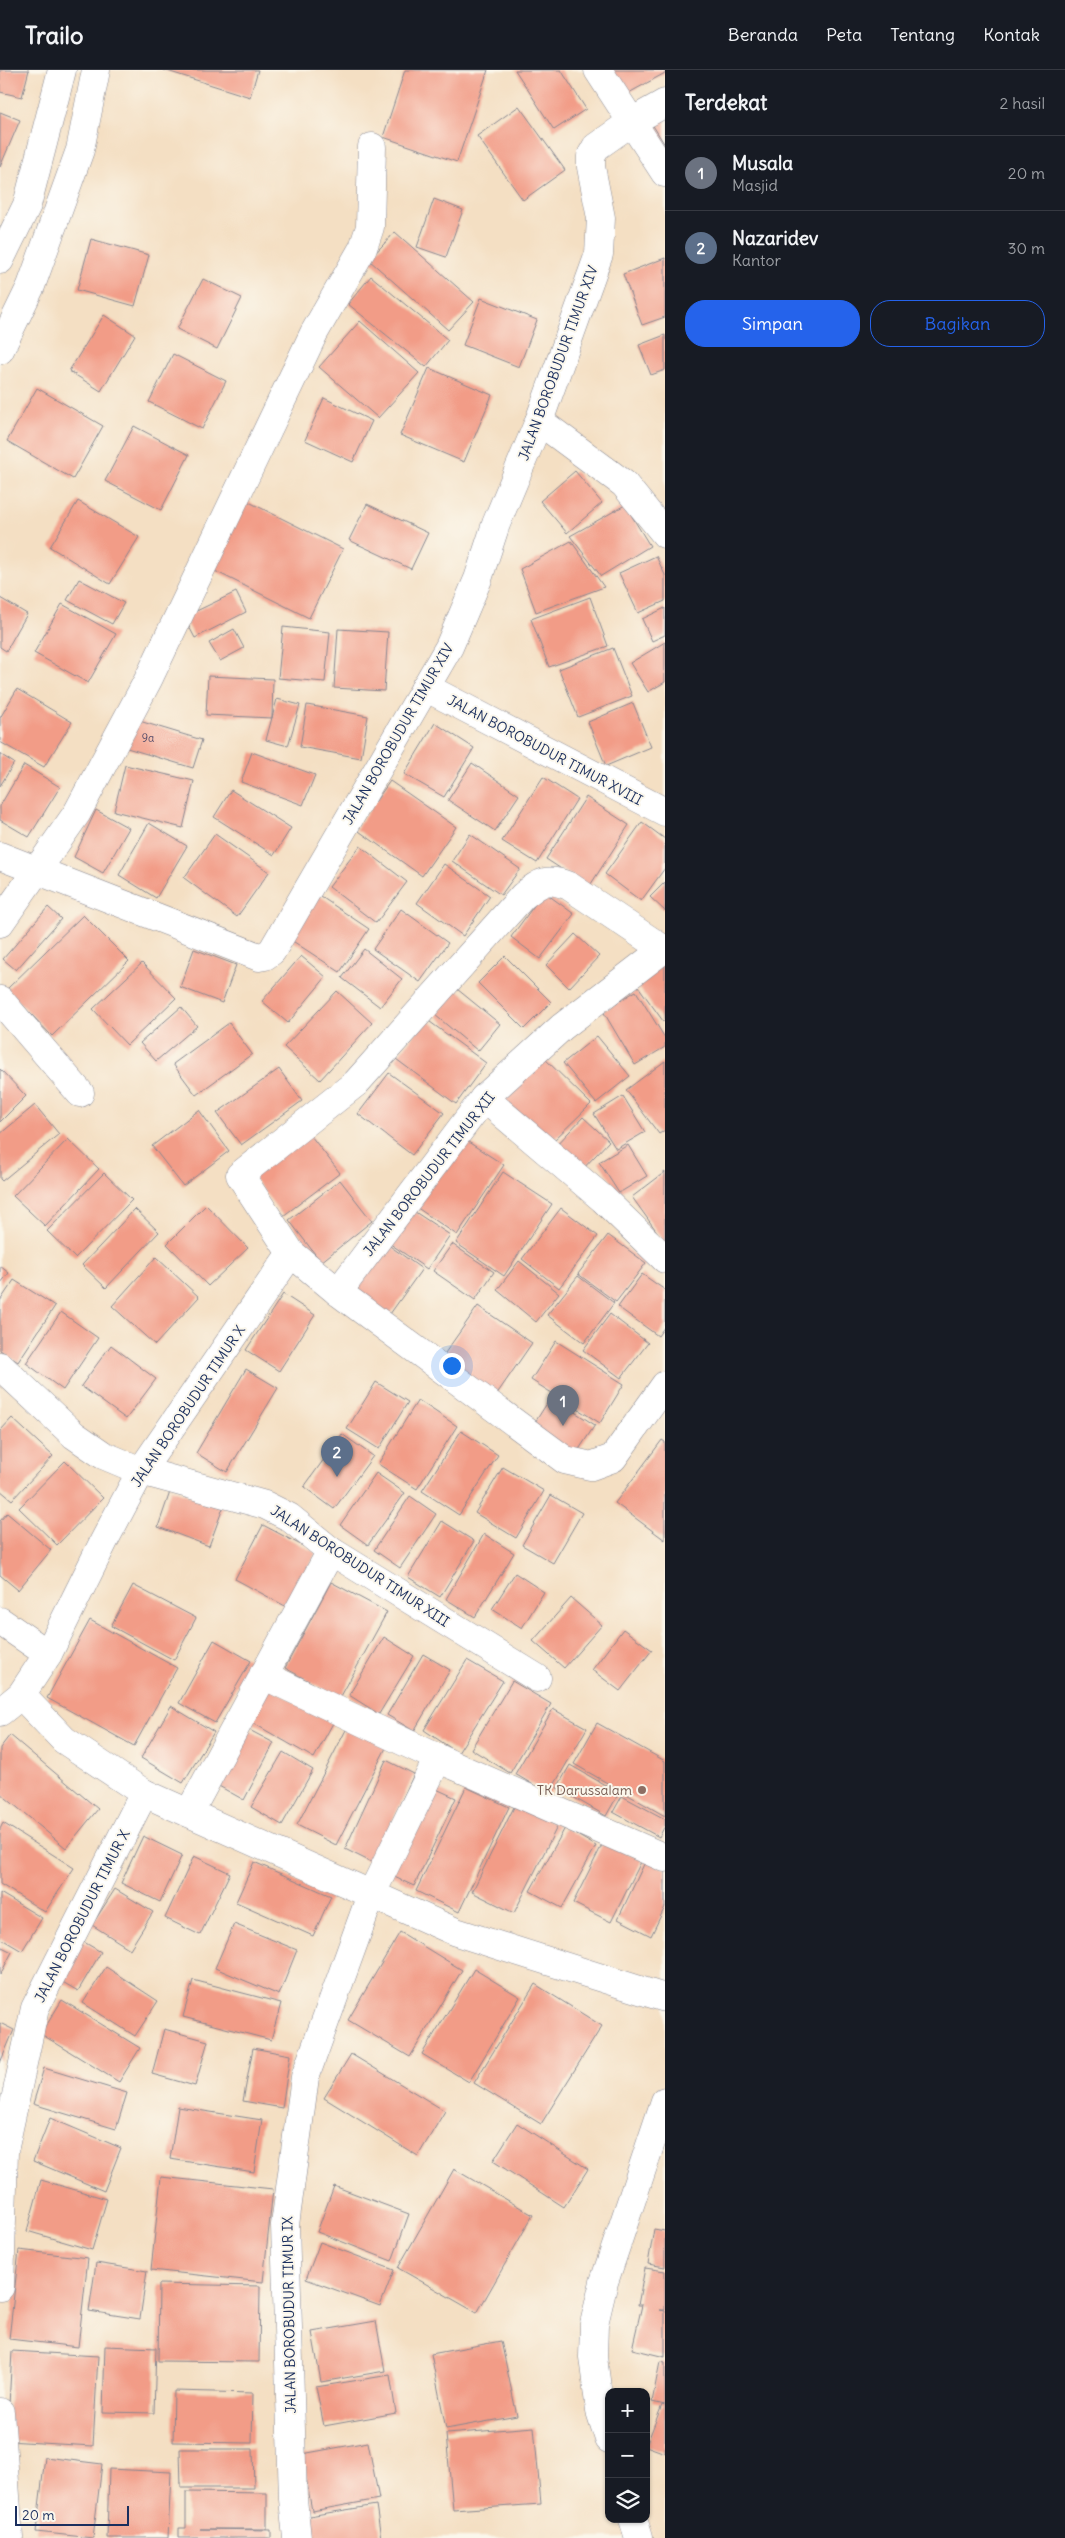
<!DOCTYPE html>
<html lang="id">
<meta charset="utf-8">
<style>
:root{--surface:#171b24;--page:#242831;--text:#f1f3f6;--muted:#9ea1a6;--line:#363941;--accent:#2563eb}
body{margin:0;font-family:Delius,sans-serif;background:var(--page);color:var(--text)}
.controls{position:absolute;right:15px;bottom:15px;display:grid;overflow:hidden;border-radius:10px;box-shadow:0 1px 4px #0004}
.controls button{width:45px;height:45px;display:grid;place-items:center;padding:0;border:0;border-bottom:1px solid var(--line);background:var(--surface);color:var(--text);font:25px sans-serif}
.scale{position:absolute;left:15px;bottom:12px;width:114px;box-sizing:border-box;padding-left:5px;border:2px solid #1b2f5e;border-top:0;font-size:14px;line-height:18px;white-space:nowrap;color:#1b2f5e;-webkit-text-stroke:4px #fbf7ec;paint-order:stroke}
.you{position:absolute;left:451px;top:1295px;width:18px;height:18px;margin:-12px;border:4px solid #fff;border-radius:50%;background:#1a73e8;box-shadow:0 0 0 8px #1a73e833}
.badge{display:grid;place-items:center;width:32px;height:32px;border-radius:50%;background:var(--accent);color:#fff;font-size:16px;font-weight:700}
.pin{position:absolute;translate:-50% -41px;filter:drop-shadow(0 1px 2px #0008)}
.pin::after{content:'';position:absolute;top:26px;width:18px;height:15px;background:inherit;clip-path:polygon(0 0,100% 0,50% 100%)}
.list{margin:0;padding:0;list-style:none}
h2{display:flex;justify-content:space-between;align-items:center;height:65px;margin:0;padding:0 20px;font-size:21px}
h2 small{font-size:16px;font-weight:400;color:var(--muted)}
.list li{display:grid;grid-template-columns:32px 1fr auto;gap:15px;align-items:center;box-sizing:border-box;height:75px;padding:0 20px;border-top:1px solid var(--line)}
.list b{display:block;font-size:19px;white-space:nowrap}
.list p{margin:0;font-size:16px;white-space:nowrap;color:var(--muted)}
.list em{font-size:16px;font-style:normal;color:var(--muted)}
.actions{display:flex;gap:10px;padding:15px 20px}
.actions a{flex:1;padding:11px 0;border:1px solid var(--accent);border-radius:20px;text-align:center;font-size:18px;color:var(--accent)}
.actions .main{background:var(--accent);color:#fff}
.icon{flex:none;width:28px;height:28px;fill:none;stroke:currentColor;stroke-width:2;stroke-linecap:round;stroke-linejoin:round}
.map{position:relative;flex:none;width:665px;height:2468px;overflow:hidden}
header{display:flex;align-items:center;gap:30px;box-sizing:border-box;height:70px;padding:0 25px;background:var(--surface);border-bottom:1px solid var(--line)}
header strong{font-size:24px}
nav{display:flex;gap:28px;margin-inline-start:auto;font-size:18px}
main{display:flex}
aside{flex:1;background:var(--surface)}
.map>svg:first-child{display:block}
</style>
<header>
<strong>Trailo</strong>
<nav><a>Beranda</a><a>Peta</a><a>Tentang</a><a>Kontak</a></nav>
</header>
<main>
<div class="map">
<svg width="665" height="2468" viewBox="0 0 665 2468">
<rect width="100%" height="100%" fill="#fbf7ec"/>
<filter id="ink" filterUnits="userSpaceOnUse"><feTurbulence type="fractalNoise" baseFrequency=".02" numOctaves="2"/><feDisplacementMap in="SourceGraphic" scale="10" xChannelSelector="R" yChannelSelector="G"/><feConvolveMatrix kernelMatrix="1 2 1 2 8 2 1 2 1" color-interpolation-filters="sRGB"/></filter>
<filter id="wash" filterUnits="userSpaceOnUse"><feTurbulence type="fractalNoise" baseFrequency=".0096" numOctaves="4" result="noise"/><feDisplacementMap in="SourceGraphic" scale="20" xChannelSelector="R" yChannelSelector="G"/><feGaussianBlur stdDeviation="1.12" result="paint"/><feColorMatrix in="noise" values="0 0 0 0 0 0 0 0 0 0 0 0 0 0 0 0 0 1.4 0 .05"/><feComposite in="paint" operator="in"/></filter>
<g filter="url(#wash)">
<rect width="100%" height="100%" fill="#f4dfc3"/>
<g id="blocks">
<g fill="#f29c87">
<path d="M0,0H29L22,27L0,22Z"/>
<path d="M164,0H258L250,27Z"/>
<path d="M405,0H488L457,92L383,67Z"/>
<path d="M515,0H561L586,39L554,60Z"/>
<path d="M612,0H665V3L625,25Z"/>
<path d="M519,36L565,100L523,130L477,66Z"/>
<path d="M0,42L20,50L0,97Z"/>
<path d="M665,46V75L652,54Z"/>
<path d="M434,129L463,140L446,187L417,177Z"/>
<path d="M395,162L474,232L448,260L369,190Z"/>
<path d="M91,169L149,185L135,236L77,220Z"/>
<path d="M665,188V247L642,255L623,204Z"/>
<path d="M371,206L448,270L426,297L348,234Z"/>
<path d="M203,209L242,228L217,279L177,259Z"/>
<path d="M481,228L537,250L519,297L463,275Z"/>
<path d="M104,245L135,265L101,321L69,301Z"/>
<path d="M360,251L419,303L378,348L319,297Z"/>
<path d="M665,265V300L651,305L639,275Z"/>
<path d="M173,284L226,311L202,359L149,332Z"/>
<path d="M429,298L492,325L464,392L400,365Z"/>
<path d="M37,318L103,356L73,409L7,371Z"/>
<path d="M324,328L372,351L353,392L305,370Z"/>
<path d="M134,356L189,385L161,440L105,411Z"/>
<path d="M575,401L602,433L567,463L540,431Z"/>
<path d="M243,429L343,479L309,548L209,498Z"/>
<path d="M78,431L139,467L110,514L50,477Z"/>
<path d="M367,434L428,463L411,499L349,470Z"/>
<path d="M625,435L650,476L601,506L570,466Z"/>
<path d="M571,471L604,517L536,542L520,499Z"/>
<path d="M656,486L665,505V531L638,543L619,503Z"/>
<path d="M79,509L124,533L112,554L67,530Z"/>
<path d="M236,522L246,542L195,568L184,547Z"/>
<path d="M590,527L608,576L549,597L531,549Z"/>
<path d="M0,528L27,544L6,581L0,577Z"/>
<path d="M62,534L116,564L88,613L34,583Z"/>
<path d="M665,538V565L652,571L642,549Z"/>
<path d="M283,557L330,562L325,612L278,608Z"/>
<path d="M234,559L244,578L220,591L209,573Z"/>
<path d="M338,559L388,562L384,621L334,618Z"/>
<path d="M665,572V612L648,622L630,593Z"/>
<path d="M613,578L632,626L578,647L559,599Z"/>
<path d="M208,606L273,609L272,648L206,645Z"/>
<path d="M17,619L72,652L44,697L0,672V648Z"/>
<path d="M277,629L300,635L288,676L266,670Z"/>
<path d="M633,633L651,677L606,696L588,652Z"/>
<path d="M307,635L368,646L361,688L300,677Z"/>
<path d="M136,650L202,670L193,698L127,678Z"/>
<path d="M435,653L474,678L444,727L404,704Z"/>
<path d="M252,682L315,705L303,735L241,712Z"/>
<path d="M0,684L14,693L0,716Z"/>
<path d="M472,693L519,725L495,761L448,730Z"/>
<path d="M24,695L60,717L29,767L0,750V736Z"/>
<path d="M125,695L194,711L183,758L114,741Z"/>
<path d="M543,707L577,729L537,793L502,771Z"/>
<path d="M390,711L456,757L422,806L356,759Z"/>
<path d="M231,720L291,758L274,785L214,747Z"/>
<path d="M586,727L629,755L589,817L546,789Z"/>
<path d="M96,740L129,758L103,803L74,787Z"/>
<path d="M642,752L665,769V798L641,831L605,804Z"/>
<path d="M149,753L187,776L156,828L119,805Z"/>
<path d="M215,764L269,802L237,847L184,808Z"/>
<path d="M470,764L520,799L501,825L452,791Z"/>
<path d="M360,776L407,812L376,853L329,817Z"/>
<path d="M444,794L490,826L463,866L417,833Z"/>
<path d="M665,812V841L650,827Z"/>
<path d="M544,822L574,844L540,889L511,867Z"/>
<path d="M317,824L369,859L340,902L288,868Z"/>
<path d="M48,837L61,849L16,900L3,889Z"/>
<path d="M401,839L448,873L420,912L373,879Z"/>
<path d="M83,845L129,891L52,966L7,919Z"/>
<path d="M575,864L599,886L569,918L546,895Z"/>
<path d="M194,879L236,895L222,933L180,917Z"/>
<path d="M364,879L402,909L380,937L342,908Z"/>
<path d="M301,886L326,907L288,953L262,931Z"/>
<path d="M505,886L551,932L524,959L478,913Z"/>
<path d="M665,887V950L663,951L633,909Z"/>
<path d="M142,893L176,928L127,975L93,939Z"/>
<path d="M457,919L500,954L478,981L435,945Z"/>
<path d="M337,921L372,953L320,1010L284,977Z"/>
<path d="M636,921L665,968V977L635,995L603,941Z"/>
<path d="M181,937L197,956L156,991L140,973Z"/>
<path d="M426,949L486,993L456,1034L396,989Z"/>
<path d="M229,953L252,984L196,1025L173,994Z"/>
<path d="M597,966L630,1006L596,1033L563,993Z"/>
<path d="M538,982L591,1034L549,1075L497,1023Z"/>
<path d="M665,991V1060L659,1064L626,1020Z"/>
<path d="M0,999L26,1026L0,1052Z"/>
<path d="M279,999L302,1031L241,1075L217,1043Z"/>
<path d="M389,1003L444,1043L412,1085L358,1044Z"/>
<path d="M623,1026L645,1062L616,1079L594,1044Z"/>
<path d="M35,1035L59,1064L2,1111L0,1109V1064Z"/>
<path d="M199,1040L229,1081L183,1116L152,1076Z"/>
<path d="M583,1047L609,1071L581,1101L555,1077Z"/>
<path d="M304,1057L340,1103L283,1146L248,1101Z"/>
<path d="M462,1068L504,1095L457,1165L416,1137Z"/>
<path d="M68,1069L99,1099L45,1156L13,1126Z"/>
<path d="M628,1075L647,1106L619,1123L599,1092Z"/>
<path d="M503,1102L552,1134L504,1206L456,1173Z"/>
<path d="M665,1102V1173L632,1127Z"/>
<path d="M104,1103L132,1130L75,1188L47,1161Z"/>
<path d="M340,1110L372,1151L321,1192L289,1150Z"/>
<path d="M206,1135L248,1178L208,1216L167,1174Z"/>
<path d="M406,1136L450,1165L427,1199L383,1169Z"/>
<path d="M561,1138L598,1166L559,1218L522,1189Z"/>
<path d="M135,1139L159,1162L106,1218L82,1195Z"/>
<path d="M608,1165L646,1193L616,1232L578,1204Z"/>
<path d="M380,1169L422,1199L385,1251L343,1222Z"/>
<path d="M452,1174L494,1202L475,1230L433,1201Z"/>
<path d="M156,1187L199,1227L155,1275L112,1236Z"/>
<path d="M519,1191L559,1223L536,1252L497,1220Z"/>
<path d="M0,1196L9,1203L0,1214Z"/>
<path d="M642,1204L665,1220V1256L658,1266L618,1237Z"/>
<path d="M578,1206L614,1233L584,1273L547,1245Z"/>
<path d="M14,1210L55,1236L18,1292L0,1280V1231Z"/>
<path d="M283,1224L315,1245L279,1301L246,1280Z"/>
<path d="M478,1236L532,1273L492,1331L438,1293Z"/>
<path d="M61,1242L98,1268L63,1320L26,1293Z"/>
<path d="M610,1244L648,1273L621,1308L583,1280Z"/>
<path d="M556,1271L624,1314L600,1353L531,1310Z"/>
<path d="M111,1275L156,1309L126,1349L81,1316Z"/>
<path d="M246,1299L278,1318L227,1402L196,1383Z"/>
<path d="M376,1312L408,1332L379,1379L347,1359Z"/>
<path d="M551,1327L595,1355L576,1384L532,1357Z"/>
<path d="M418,1330L457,1356L417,1419L378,1394Z"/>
<path d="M12,1348L53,1386L12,1430L0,1420V1361Z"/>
<path d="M461,1361L498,1385L459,1445L422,1421Z"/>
<path d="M342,1364L373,1386L334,1439L304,1417Z"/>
<path d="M662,1370L665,1372V1470L615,1433Z"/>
<path d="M65,1391L103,1428L57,1475L19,1438Z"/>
<path d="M503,1397L544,1421L516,1468L475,1443Z"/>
<path d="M376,1403L405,1423L368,1475L340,1455Z"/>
<path d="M171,1419L223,1438L209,1476L158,1457Z"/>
<path d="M551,1425L582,1443L553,1493L522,1475Z"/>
<path d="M410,1426L436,1444L400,1498L374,1480Z"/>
<path d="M7,1443L51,1480L18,1520L0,1505V1451Z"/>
<path d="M442,1451L474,1471L440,1527L408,1507Z"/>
<path d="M263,1455L316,1483L287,1537L235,1509Z"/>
<path d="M484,1464L514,1483L475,1547L446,1529Z"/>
<path d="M515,1503L544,1522L522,1558L492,1539Z"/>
<path d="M331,1512L387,1542L340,1628L285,1598Z"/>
<path d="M133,1515L196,1548L174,1590L111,1556Z"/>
<path d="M571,1528L602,1555L564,1598L533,1571Z"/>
<path d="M90,1550L177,1598L134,1676L47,1628Z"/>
<path d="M623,1559L652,1580L620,1621L592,1600Z"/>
<path d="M384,1567L414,1586L379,1644L349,1625Z"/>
<path d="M214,1570L251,1591L215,1653L179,1633Z"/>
<path d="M423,1584L450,1600L414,1661L387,1645Z"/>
<path d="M467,1590L503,1611L458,1683L424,1660Z"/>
<path d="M512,1611L551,1634L510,1703L471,1679Z"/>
<path d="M265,1615L333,1653L314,1688L246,1649Z"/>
<path d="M171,1636L214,1662L183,1713L141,1688Z"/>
<path d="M553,1639L587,1658L549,1724L515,1704Z"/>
<path d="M597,1653L665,1691V1746L574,1694Z"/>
<path d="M238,1654L274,1673L244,1730L208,1710Z"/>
<path d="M349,1654L388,1674L336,1775L297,1755Z"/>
<path d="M10,1665L98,1739L66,1778L0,1723V1678Z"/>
<path d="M283,1682L313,1700L282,1755L251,1737Z"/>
<path d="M386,1690L414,1704L373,1793L345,1779Z"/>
<path d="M570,1695L619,1723L606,1746L557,1718Z"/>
<path d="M432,1717L456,1728L414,1816L390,1805Z"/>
<path d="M466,1717L509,1737L459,1842L416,1821Z"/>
<path d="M622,1726L665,1749V1756L659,1767L613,1742Z"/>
<path d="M516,1733L558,1755L514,1843L472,1822Z"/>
<path d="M3,1753L74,1798L45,1842L0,1814V1759Z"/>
<path d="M565,1758L596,1776L562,1838L530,1821Z"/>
<path d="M143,1766L182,1785L160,1832L121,1813Z"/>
<path d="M604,1771L642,1790L611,1852L573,1833Z"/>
<path d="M194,1786L230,1803L200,1865L165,1848Z"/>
<path d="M646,1790L665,1799V1837L651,1866L618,1849Z"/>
<path d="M254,1792L331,1826L313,1866L236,1832Z"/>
<path d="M115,1819L153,1842L130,1879L92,1855Z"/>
<path d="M0,1823L42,1848L22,1881L0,1868Z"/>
<path d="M234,1854L297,1880L279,1925L215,1898Z"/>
<path d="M400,1862L462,1900L410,1987L348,1950Z"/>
<path d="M77,1868L101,1882L78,1921L54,1907Z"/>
<path d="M0,1876L12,1882L0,1905Z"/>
<path d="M106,1897L158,1931L135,1966L83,1933Z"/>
<path d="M474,1899L520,1927L469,2012L422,1984Z"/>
<path d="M193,1910L281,1933L271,1970L183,1947Z"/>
<path d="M535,1914L602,1956L541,2054L474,2013Z"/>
<path d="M62,1930L140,1978L119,2012L41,1964Z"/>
<path d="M0,1953L14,1960L0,1993Z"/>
<path d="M164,1959L208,1971L195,2016L152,2004Z"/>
<path d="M253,1978L290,1985L282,2038L243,2031Z"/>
<path d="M351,1984L445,2041L418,2086L324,2028Z"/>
<path d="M44,1998L127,2023L116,2059L33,2034Z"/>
<path d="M178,2037L262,2050L254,2102L170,2089Z"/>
<path d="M50,2048L121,2078L104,2121L33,2091Z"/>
<path d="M517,2053L588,2099L564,2137L493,2091Z"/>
<path d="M454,2099L533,2145L477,2243L398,2198Z"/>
<path d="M161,2107L273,2119L263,2212L151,2200Z"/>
<path d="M41,2110L107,2129L92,2180L27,2161Z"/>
<path d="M334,2116L409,2144L392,2191L317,2162Z"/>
<path d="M654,2159L665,2161V2197L648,2194Z"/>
<path d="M320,2172L394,2200L380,2236L306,2209Z"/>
<path d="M19,2180L88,2188L78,2277L9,2269Z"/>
<path d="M96,2193L147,2201L140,2249L89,2241Z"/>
<path d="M645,2198L665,2201V2240H660L665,2241V2287L632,2279L642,2235H638Z"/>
<path d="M159,2214L260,2216L259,2292L158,2291Z"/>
<path d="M376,2251L385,2301L321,2312L312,2262Z"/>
<path d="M501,2271L517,2346L446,2359L431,2284Z"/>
<path d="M105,2276L156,2278L154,2343L103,2342Z"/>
<path d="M12,2281L98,2286L93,2376L7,2371Z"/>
<path d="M660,2292L665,2293V2335L652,2332Z"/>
<path d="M390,2305L396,2343L324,2356L316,2317Z"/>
<path d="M174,2321L253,2323L252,2373L173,2372Z"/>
<path d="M662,2335L665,2336V2383L646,2376Z"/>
<path d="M534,2357L541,2434L453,2440L446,2364Z"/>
<path d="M368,2372L379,2429L312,2441L302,2384Z"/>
<path d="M180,2379H253L254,2418H181Z"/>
<path d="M45,2387L102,2394L93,2468L36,2462Z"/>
<path d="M109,2399L171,2402L168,2468H107Z"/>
<path d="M186,2422L267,2423V2459H200L271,2460V2468H179V2458H186Z"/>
<path d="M376,2435L381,2468H307L303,2447Z"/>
</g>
</g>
</g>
<g filter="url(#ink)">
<use href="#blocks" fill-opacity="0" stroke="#888790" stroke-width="1"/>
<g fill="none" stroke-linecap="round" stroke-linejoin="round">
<g stroke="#888790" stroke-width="29">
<g id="minor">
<path d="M598,0L665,103"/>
<path d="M0,190L27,135L62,0"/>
<path d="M0,280L31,216L80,80L96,0"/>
<path d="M539,351L624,414L665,464"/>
<path d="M425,617L665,742"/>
<path d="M0,786L259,887L265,886L272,881L449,577L478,509L496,454L539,351L599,184L601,148L591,97V86L596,77L633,51L665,33"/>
<path d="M0,853L77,743L148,610L314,263L363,178L370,157L372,77"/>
<path d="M663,879L569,816C546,807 541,812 523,826L356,1013L240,1105L291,1183L338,1222L565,1390L591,1396L613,1388L665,1315"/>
<path d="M0,930L80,1023"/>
<path d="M484,1028L603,1129L665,1189"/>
<path d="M338,1222L484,1028L562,957L665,878"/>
<path d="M0,1296L74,1365L103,1385L141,1401L265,1435L289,1447L331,1481L537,1608"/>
<path d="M0,1551L48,1584"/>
<path d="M263,1605L455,1696L665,1788"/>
<path d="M21,1625L64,1670L144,1723L456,1862L665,1928"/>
<path d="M0,1642L21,1625L48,1584L104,1471L141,1401L291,1183"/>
<path d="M189,1743L331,1481"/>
<path d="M0,2217L4,2081L35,1938L144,1723"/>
<path d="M0,2342L9,2468"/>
<path d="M609,2369L600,2341L593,2287L594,2254L604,2212L665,2031"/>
<path d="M633,2449L639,2468"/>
<path d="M297,2468L293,2429L285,2155L305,2007L371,1825L438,1688"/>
</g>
</g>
<use href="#minor" stroke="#fff" stroke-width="28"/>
</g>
</g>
<circle fill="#8d6e63" stroke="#fbf7ec" stroke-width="2" cx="642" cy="1720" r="5"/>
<g text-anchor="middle" stroke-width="4" stroke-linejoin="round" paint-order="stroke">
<g font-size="11" fill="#514a68">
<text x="148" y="672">9a</text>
</g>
<g font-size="14" fill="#1b2f5e" stroke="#fbf7ec">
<text transform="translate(558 293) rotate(-70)" y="5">JALAN BOROBUDUR TIMUR XIV</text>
<text transform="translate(398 664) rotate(-60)" y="5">JALAN BOROBUDUR TIMUR XIV</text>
<text transform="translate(545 680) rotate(28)" y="5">JALAN BOROBUDUR TIMUR XVIII</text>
<text transform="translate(429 1104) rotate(-52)" y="5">JALAN BOROBUDUR TIMUR XII</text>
<text transform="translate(188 1336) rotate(-56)" y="5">JALAN BOROBUDUR TIMUR X</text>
<text transform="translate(360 1496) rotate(33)" y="5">JALAN BOROBUDUR TIMUR XIII</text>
<text transform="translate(82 1846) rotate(-63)" y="5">JALAN BOROBUDUR TIMUR X</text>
<text transform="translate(289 2245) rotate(-91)" y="5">JALAN BOROBUDUR TIMUR IX</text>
</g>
<g font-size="14" fill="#785e54" stroke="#fbf7ec" text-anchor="end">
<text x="632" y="1725">TK Darussalam</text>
</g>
</g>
</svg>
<div class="controls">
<button>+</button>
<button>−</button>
<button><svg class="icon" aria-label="layers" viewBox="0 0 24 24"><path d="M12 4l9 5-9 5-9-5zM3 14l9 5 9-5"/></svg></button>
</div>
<div class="scale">20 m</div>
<div class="you"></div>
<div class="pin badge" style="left:563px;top:1356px;background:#6b7280">1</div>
<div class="pin badge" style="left:337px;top:1407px;background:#5c6f8a">2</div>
</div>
<aside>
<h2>Terdekat<small>2 hasil</small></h2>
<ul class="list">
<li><span class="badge" style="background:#6b7280">1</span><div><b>Musala</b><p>Masjid</p></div><em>20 m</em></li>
<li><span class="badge" style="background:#5c6f8a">2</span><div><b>Nazaridev</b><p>Kantor</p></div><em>30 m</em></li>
</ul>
<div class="actions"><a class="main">Simpan</a><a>Bagikan</a></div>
</aside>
</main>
